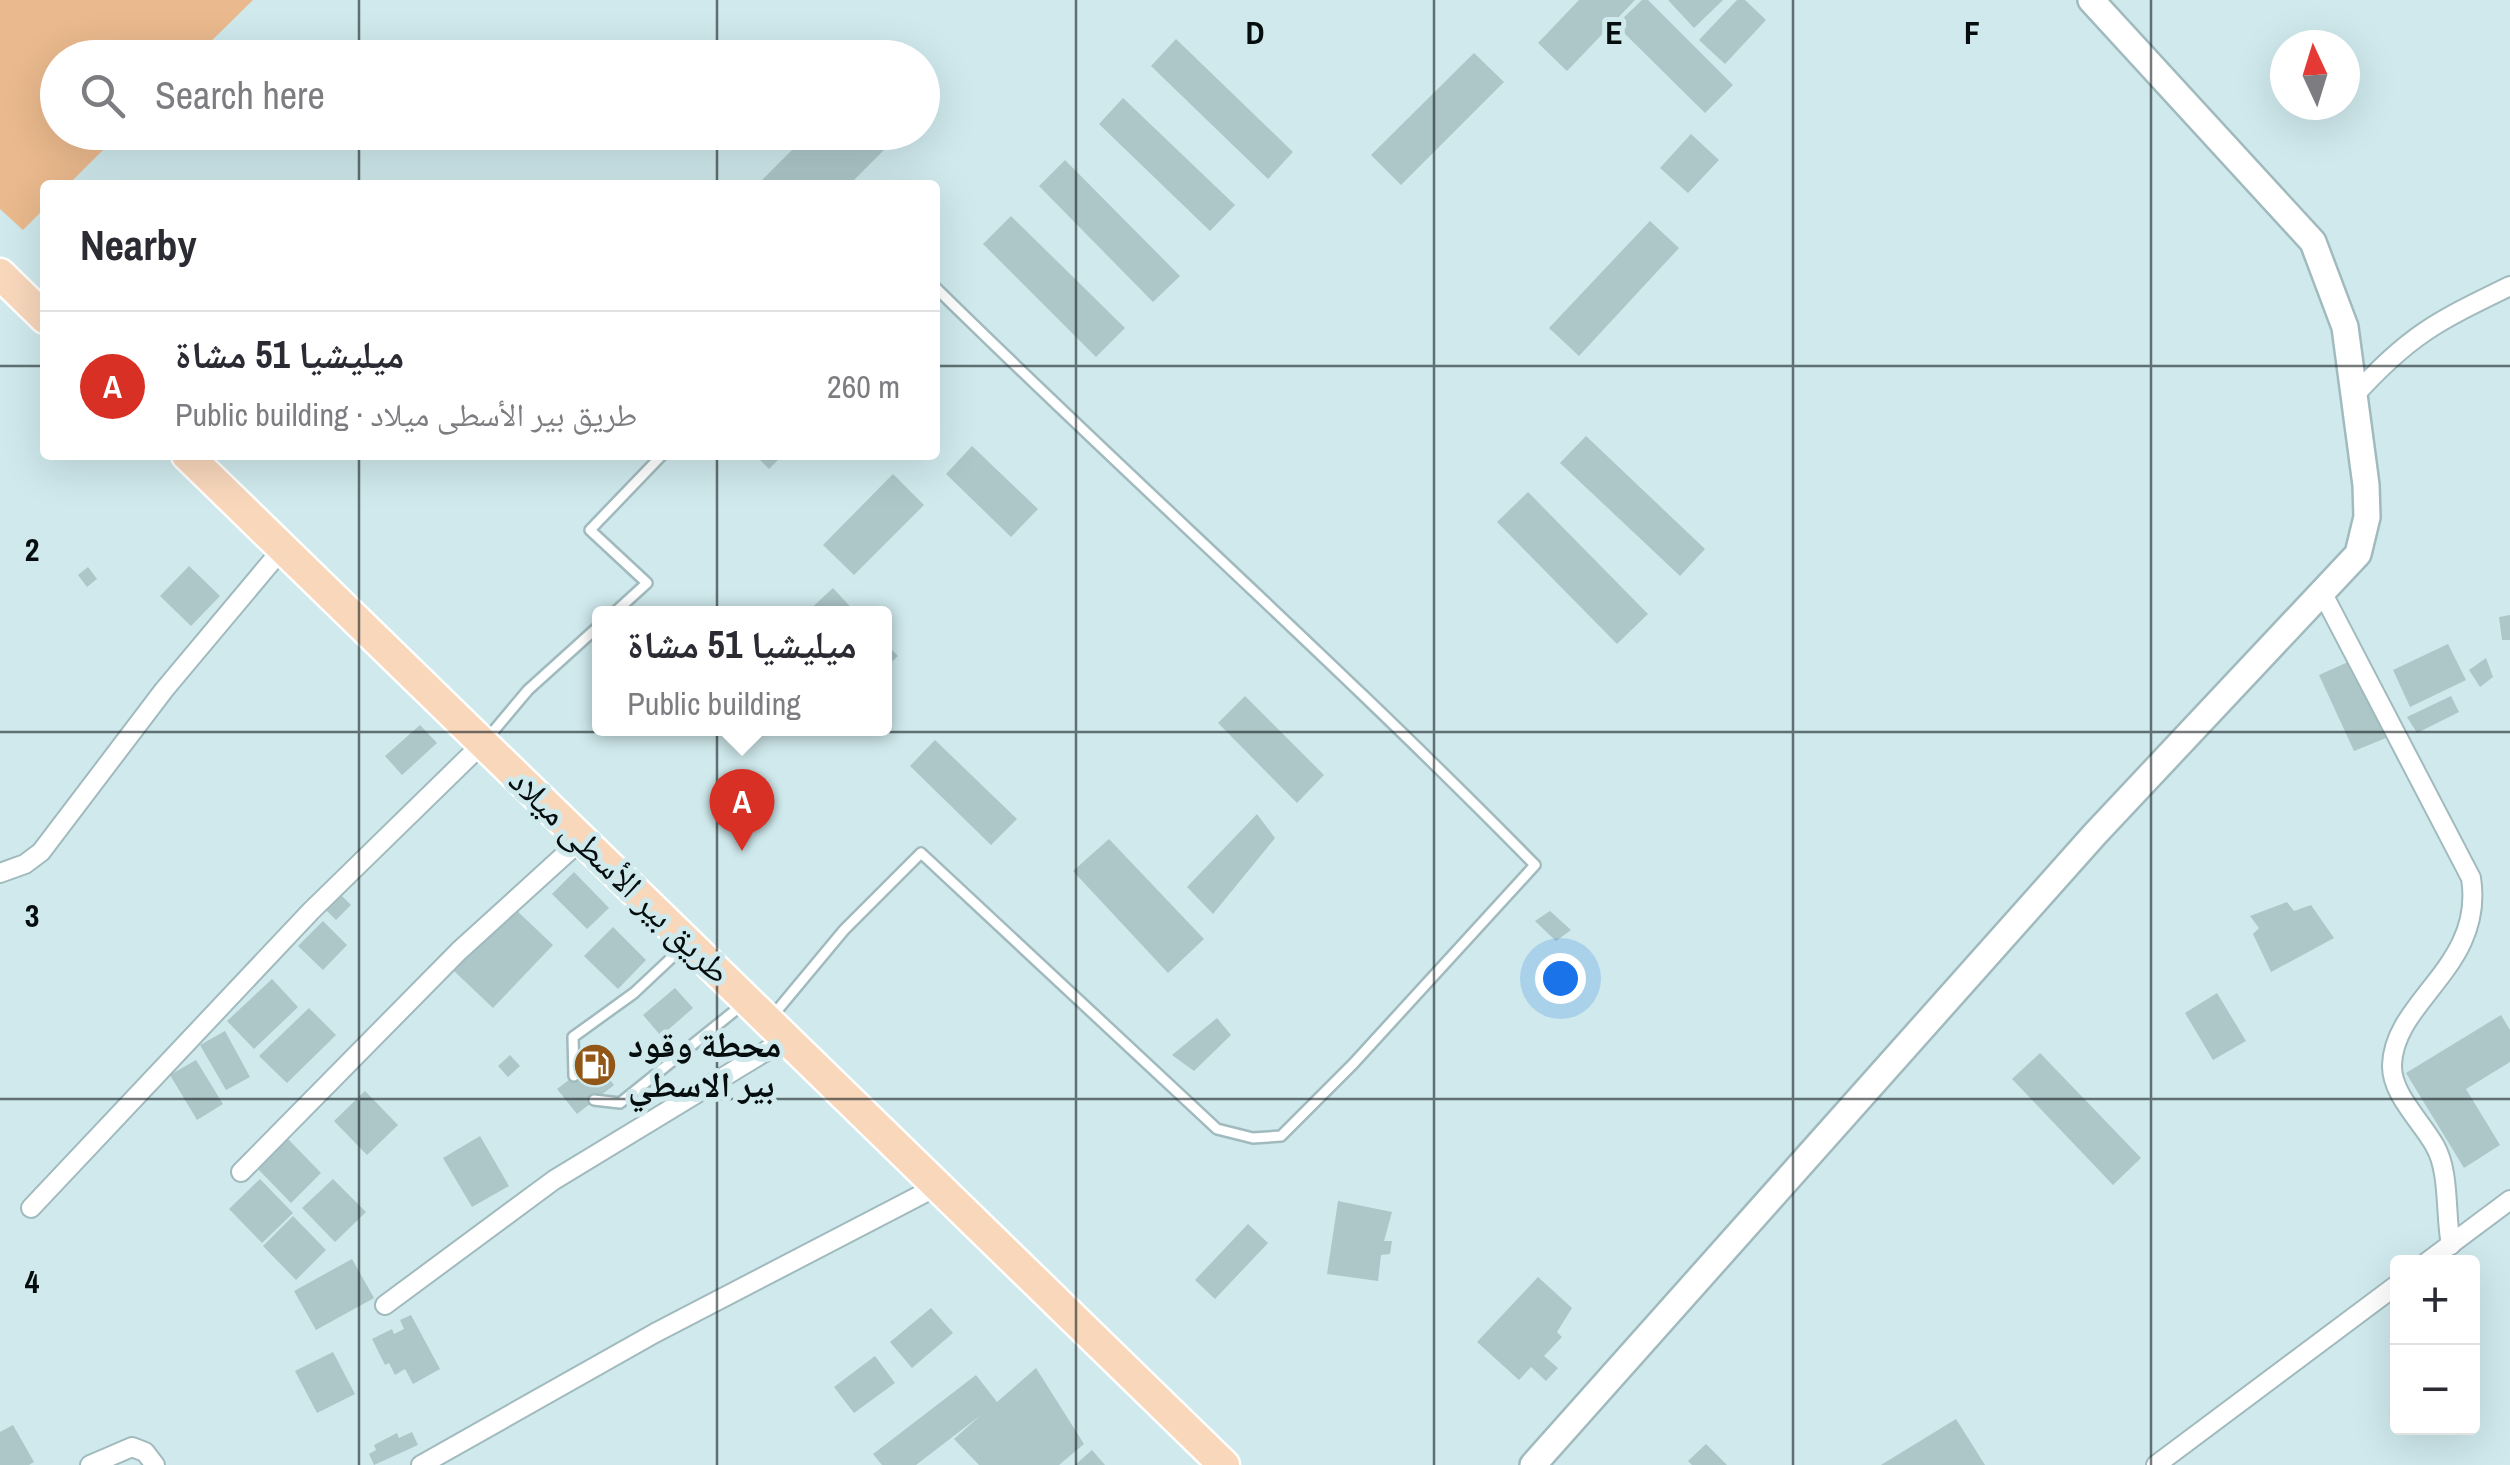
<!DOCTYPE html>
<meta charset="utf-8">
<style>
:root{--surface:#fff;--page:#f2f2f3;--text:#2b2b33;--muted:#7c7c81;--line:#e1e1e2;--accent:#d93025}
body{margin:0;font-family:"Archivo Narrow","Noto Naskh Arabic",sans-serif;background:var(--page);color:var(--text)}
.controls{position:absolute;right:30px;bottom:30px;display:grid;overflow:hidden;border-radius:10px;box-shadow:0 10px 40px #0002}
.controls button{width:90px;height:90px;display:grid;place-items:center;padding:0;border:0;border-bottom:2px solid var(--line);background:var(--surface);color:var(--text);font:50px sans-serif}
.compass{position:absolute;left:2270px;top:30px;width:90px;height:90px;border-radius:50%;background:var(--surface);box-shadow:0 10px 40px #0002;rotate:356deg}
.you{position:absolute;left:1560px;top:978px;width:35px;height:35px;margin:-25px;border:8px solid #fff;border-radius:50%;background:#1a73e8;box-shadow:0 0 0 15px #1a73e833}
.badge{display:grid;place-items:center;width:65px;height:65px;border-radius:50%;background:var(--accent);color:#fff;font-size:32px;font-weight:700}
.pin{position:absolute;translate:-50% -82px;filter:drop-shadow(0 2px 5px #0008)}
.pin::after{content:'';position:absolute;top:52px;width:35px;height:30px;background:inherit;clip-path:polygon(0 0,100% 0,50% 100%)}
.popup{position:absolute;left:592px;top:606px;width:300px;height:130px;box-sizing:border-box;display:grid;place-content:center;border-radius:10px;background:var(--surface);filter:drop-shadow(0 2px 8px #0005);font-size:32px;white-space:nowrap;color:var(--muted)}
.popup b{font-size:38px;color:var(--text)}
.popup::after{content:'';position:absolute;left:50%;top:100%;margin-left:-20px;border:20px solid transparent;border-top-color:var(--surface)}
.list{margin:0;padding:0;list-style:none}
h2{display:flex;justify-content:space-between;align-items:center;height:130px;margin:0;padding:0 40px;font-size:42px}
h2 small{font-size:32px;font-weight:400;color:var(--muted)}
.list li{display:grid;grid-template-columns:65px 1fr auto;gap:30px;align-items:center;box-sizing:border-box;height:150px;padding:0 40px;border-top:2px solid var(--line)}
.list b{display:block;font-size:38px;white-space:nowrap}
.list p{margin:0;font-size:32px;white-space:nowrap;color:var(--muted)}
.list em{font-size:32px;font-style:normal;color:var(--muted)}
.icon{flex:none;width:55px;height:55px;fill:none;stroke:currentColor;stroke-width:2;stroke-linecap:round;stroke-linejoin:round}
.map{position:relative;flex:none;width:2510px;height:1465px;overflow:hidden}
.search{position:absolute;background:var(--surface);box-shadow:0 10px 40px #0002;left:40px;top:40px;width:900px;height:110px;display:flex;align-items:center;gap:25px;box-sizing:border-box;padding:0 35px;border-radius:55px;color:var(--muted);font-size:38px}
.panel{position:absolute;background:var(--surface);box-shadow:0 10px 40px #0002;left:40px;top:180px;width:900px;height:280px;border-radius:10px}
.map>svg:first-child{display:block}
</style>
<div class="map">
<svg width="2510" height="1465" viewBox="0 0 2510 1465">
<rect width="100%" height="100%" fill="#cfe9ec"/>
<path fill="#eab98d" d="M0,0H253L195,57L58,58V132L120,133L68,185H45V208L23,230L0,209Z"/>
<g fill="#adc7c9">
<path d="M1579,0H1635L1567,71L1538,43Z"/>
<path d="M1642,0H1648L1733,85L1705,113L1616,25Z"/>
<path d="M1668,0H1723L1694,28Z"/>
<path d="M1737,0H1745L1766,20L1725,64L1699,40Z"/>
<path d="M1176,39L1293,152L1268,179L1151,66Z"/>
<path d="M1474,53L1504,82L1401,185L1371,155Z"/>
<path d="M1123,98L1235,205L1210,231L1099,124Z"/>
<path d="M810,132H902L849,185H757Z"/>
<path d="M1691,134L1719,160L1688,193L1660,168Z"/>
<path d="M1065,160L1180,276L1153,302L1039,186Z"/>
<path d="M1011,216L1125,328L1096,357L983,244Z"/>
<path d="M1650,221L1679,248L1579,356L1549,328Z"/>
<path d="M1586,436L1705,549L1680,576L1560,463Z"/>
<path d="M972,446L1038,509L1011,537L946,474Z"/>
<path d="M755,455H783L769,469Z"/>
<path d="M893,474L924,505L854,575L823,545Z"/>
<path d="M1528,492L1648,614L1617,644L1497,522Z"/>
<path d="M189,566L220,596L191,626L160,596Z"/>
<path d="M88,567L97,579L87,587L78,575Z"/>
<path d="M833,588L857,614H805Z"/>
<path d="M2510,615V640H2502L2499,617Z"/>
<path d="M884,642L898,656L884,669Z"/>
<path d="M2448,644L2466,680L2410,707L2393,670Z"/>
<path d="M2486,658L2493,677L2480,687L2469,670Z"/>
<path d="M2348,662L2386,738L2354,751L2319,675Z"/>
<path d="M1245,696L1324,775L1297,803L1218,723Z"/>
<path d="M2451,696L2459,712L2417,733L2407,717Z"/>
<path d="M420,725L437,743L402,775L385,756Z"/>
<path d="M935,740L1017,819L991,845L910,766Z"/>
<path d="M1257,814L1275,838L1213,914L1187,887Z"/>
<path d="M1109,839L1204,939L1168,973L1073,871Z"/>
<path d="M574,872L609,908L587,929L552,894Z"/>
<path d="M339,893L351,905L336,920L324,908Z"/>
<path d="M2287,902L2294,911L2311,905L2334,938L2271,972L2253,934L2259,928L2250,916Z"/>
<path d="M515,909L553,945L493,1008L454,971Z"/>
<path d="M1550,911L1571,930L1556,941L1535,921Z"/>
<path d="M323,921L347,945L323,970L298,946Z"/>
<path d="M613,927L646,960L618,989L584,956Z"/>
<path d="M272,979L298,1007L254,1049L227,1021Z"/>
<path d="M675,988L693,1008L661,1036L643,1015Z"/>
<path d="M2217,993L2246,1041L2213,1060L2185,1013Z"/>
<path d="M309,1008L336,1035L287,1083L259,1056Z"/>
<path d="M2501,1015L2510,1030V1062L2466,1089L2500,1145L2464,1168L2406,1073Z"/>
<path d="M1217,1018L1231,1035L1194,1071L1172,1055Z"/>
<path d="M225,1031L250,1077L226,1090L200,1045Z"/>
<path d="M2040,1053L2141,1158L2113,1185L2012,1079Z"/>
<path d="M510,1055L520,1066L508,1077L498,1066Z"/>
<path d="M196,1060L223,1104L197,1120L170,1075Z"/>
<path d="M595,1060L614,1085L577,1114L557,1089Z"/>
<path d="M365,1091L398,1125L367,1155L334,1121Z"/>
<path d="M480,1136L509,1186L472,1207L443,1158Z"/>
<path d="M288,1139L321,1173L291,1203L258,1169Z"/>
<path d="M260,1179L293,1213L262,1243L229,1209Z"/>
<path d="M333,1179L366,1212L335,1242L302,1208Z"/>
<path d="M1338,1201L1392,1212L1384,1241H1392L1390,1254L1381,1255L1378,1281L1327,1274Z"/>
<path d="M293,1216L326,1250L296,1280L263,1246Z"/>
<path d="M1248,1224L1268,1243L1215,1299L1195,1280Z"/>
<path d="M352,1259L374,1298L316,1330L294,1291Z"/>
<path d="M1538,1277L1572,1308L1557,1332L1562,1337L1544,1356L1558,1368L1546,1381L1531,1367L1519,1380L1477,1342Z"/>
<path d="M931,1308L953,1333L912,1368L890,1342Z"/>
<path d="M411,1315L440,1369L413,1384L405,1369L395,1375L389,1363L385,1365L372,1339L392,1329L394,1334L404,1329L400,1320Z"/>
<path d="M333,1352L355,1394L317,1413L295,1371Z"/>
<path d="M875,1356L895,1383L854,1413L834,1387Z"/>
<path d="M1036,1368L1084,1444L1059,1465H979L954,1439L981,1415L916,1465H882L873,1454L976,1375L997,1402Z"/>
<path d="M1956,1419L1985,1465H1881Z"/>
<path d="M13,1425L34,1462L29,1465H0V1432Z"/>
<path d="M412,1432L418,1445L374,1465L369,1454L376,1450L374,1445L397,1433L399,1438Z"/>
<path d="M1706,1444L1727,1465H1692L1688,1461Z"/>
<path d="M1092,1450L1105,1465H1075Z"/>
</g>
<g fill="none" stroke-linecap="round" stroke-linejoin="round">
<g stroke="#a1babd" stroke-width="14">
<g id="lane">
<path d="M613,614L647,583L590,530L662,455"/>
<path d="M486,740L528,690L600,625"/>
<path d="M770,1019L844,930L921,853L1217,1129L1253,1138L1281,1136L1353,1064L1535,865C1340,666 1133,482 935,287"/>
<path d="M574,1076L573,1037L634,993L683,947"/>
<path d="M594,1100L620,1103L742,1005"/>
</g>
</g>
<g stroke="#a1babd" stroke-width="22">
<g id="street">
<path d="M2353,397C2409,335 2436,322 2510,286"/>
<path d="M2323,594L2471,878C2485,966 2394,1000 2392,1065C2391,1094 2422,1122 2435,1146C2450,1172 2445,1215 2451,1245"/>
<path d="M0,873L25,864L41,852L164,690L283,548"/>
<path d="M241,1172L459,951L581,840"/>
<path d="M31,1208L311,911L483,743"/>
<path d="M2427,1262L2510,1200"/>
<path d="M385,1305L554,1180L786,1039"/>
<path d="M90,1465L132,1447L145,1452L155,1465"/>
<path d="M421,1465L655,1333L936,1187"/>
<path d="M2156,1465L2398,1284"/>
</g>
</g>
<g stroke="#a1babd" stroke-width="30">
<path id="secondary" d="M1533,1465L2095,834L2358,554L2367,517L2366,485L2345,327L2313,242L2091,0"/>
</g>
<g stroke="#fff" stroke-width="35">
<g id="primary">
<path d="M0,274L45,318"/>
<path d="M187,455L1224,1465"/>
</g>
</g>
<use href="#lane" stroke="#fff" stroke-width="9"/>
<use href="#street" stroke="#fff" stroke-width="18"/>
<use href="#secondary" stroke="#fff" stroke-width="25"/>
<use href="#primary" stroke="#f8d7bb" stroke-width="30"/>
</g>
<path fill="none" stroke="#050d0e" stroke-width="2.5" stroke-opacity="0.55" d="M359,0V58M717,0V58M1076,0V1465M1434,0V1465M1793,0V1465M2151,0V1465M359,132V185M717,132V185M0,366H45M935,366H2510M359,455V1465M717,455V1465M0,732H2510M0,1099H2510"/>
<defs>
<g id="fuel-disc" transform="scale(2.25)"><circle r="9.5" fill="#925716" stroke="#cfe9ec"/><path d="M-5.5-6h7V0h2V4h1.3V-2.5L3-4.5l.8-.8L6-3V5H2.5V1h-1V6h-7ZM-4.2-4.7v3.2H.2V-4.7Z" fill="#fff"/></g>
</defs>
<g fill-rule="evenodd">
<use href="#fuel-disc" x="595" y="1065"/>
</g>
<g text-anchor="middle" stroke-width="10" stroke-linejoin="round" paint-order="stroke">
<g font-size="35" fill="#050d0e" stroke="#cfe9ec">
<text transform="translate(620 876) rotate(44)" y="12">طريق بير الأسطى ميلاد</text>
</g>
<g font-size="35" font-weight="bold" fill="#050d0e" stroke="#cfe9ec" text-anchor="start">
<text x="628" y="1057">محطة وقود<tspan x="628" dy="40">بير الاسطي</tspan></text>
</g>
</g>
<g font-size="32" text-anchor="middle" font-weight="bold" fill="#050d0e" stroke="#cfe9ec" stroke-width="10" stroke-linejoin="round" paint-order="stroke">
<text x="1255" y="44">D</text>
<text x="1614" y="44">E</text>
<text x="1972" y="44">F</text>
<text x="32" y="561">2</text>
<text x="32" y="927">3</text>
<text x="32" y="1293">4</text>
</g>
</svg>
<div class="controls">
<button>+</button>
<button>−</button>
</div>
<svg class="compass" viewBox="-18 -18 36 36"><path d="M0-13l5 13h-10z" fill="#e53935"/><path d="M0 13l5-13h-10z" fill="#7c7c81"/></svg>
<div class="you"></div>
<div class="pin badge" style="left:742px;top:851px">A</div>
<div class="popup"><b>ميليشيا 51 مشاة</b>Public building</div>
<div class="search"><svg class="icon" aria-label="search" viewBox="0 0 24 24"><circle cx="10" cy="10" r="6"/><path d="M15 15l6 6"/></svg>Search here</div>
<section class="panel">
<h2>Nearby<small></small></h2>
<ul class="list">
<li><span class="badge">A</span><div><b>ميليشيا 51 مشاة</b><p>Public building · طريق بير الأسطى ميلاد</p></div><em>260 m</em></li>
</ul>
</section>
</div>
